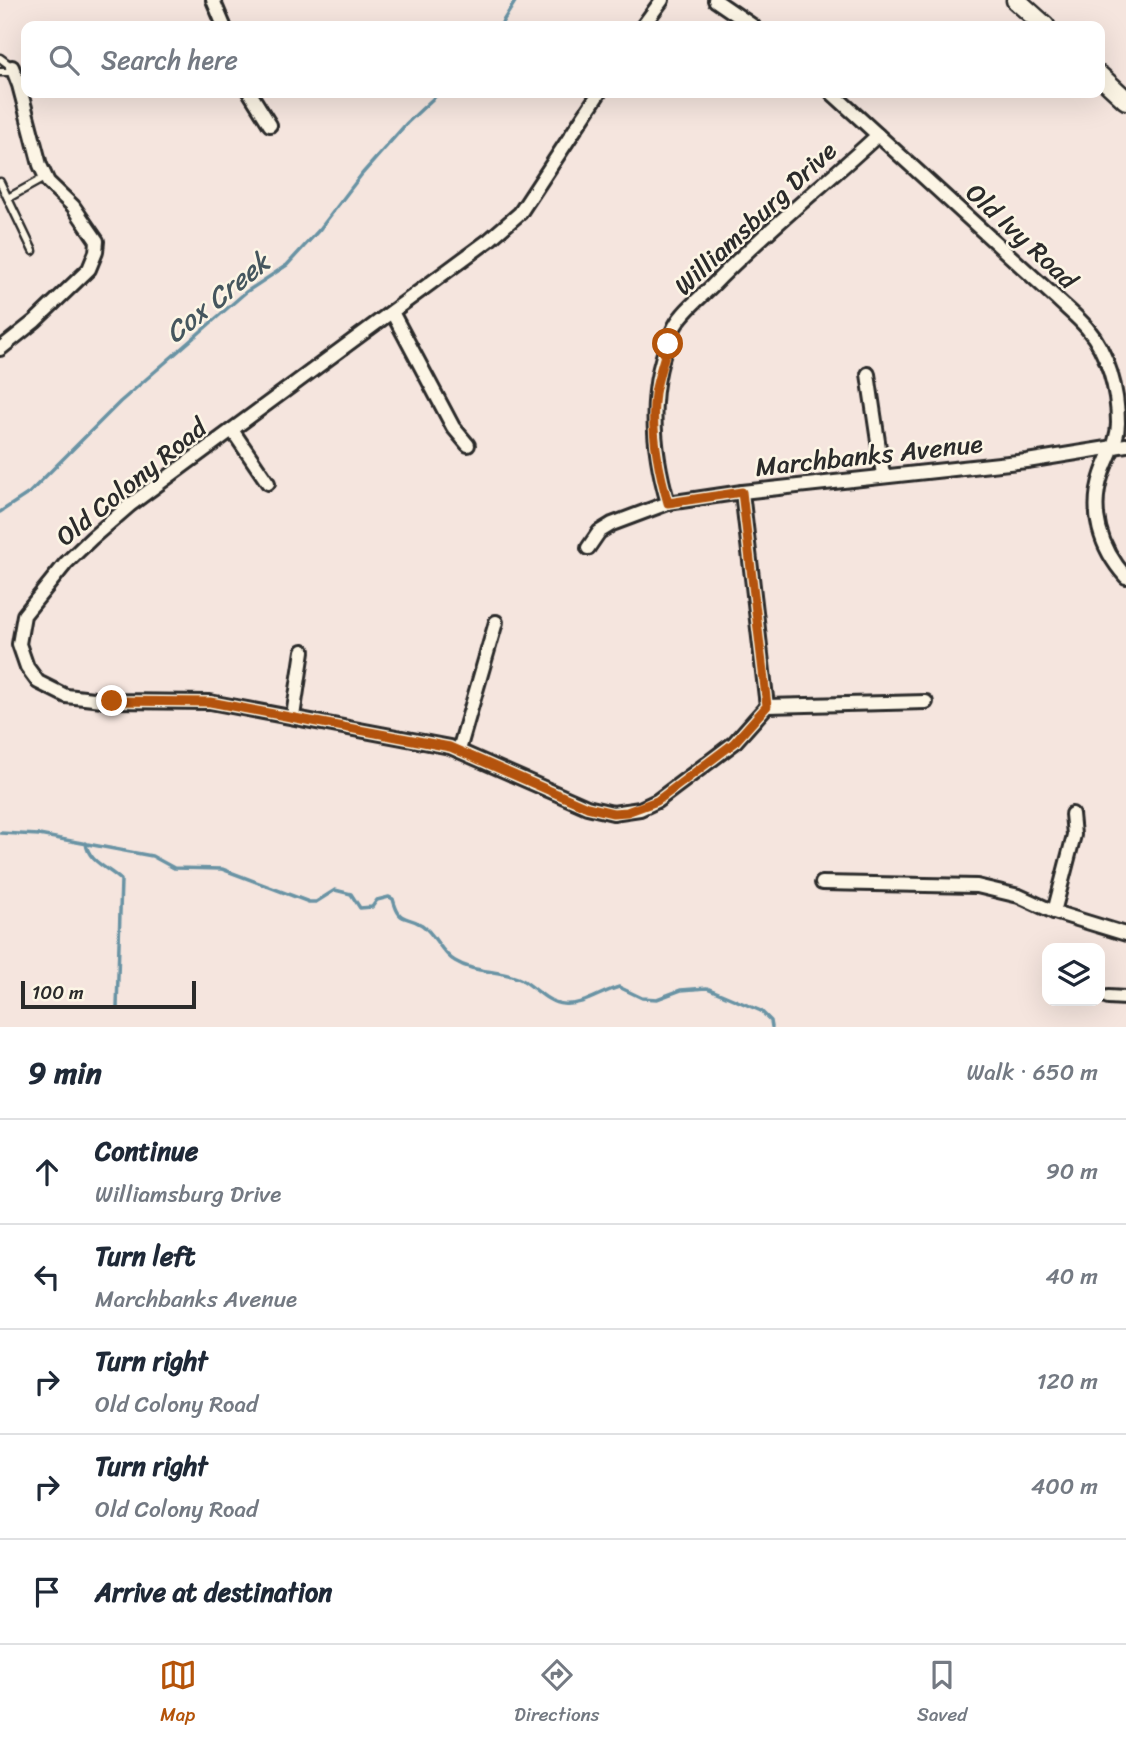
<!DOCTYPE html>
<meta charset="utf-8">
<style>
:root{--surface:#fff;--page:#f6f6f7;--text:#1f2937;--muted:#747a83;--line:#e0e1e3;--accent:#b45309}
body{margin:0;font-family:Sriracha,sans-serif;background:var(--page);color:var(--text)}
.controls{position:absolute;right:21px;bottom:21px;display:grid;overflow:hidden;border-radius:14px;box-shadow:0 7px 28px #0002}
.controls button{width:63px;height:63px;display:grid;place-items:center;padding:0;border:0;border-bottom:2px solid var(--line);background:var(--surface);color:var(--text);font:35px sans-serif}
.scale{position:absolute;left:21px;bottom:18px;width:175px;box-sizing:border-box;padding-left:7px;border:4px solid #2b2b2b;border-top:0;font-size:19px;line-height:24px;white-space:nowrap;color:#2b2b2b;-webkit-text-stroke:5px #fcf5e5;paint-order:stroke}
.stop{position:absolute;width:21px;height:21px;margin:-16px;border:5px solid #b45309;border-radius:50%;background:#fff}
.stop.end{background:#b45309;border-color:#fff;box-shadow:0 2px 7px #0008}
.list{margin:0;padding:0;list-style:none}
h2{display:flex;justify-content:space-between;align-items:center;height:91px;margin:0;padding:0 28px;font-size:30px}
h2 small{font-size:23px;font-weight:400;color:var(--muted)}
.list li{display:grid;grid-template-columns:46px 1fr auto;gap:21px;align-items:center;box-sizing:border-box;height:105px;padding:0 28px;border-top:2px solid var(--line)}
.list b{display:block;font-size:26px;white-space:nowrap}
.list p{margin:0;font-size:23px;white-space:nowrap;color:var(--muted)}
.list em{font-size:23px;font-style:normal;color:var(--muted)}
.icon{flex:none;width:38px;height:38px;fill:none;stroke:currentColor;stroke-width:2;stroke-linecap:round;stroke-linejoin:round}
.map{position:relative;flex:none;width:1126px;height:1027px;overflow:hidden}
.search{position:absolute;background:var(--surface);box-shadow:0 7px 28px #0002;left:21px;right:21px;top:21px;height:77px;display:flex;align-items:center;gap:18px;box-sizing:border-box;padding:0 24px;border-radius:14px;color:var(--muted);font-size:26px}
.sheet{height:616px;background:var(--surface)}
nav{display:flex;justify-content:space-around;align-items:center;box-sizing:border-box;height:98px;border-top:2px solid var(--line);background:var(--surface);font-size:19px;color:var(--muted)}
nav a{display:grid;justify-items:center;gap:4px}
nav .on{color:var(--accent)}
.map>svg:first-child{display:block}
</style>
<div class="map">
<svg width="1126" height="1027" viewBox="0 0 1126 1027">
<rect width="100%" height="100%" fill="#f5e5de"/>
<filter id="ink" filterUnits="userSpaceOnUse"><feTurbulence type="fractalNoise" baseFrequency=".0143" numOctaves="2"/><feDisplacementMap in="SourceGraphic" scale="14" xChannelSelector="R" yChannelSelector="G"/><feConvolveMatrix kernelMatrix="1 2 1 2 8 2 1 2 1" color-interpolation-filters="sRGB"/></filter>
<g filter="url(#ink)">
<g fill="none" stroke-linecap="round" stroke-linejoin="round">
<g stroke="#6993a4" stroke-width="3.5">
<path d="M500,26L516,0"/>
<path d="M0,512L29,493L120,402L246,292L287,265L320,229L362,174L407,123L439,93"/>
<path d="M0,833L39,835L152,856L174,868L222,869L309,902H316L335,890L351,894L360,908L372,907L377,900L389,897L393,899C400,925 405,914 422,925C435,934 441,953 455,961C476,974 500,969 522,980C535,987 547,1003 563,1004C584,1006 600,992 619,987L642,998L657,999L681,990L707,988L761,1011L771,1021L772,1027"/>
<path d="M86,843C88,862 109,868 121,880L117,1008"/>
</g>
<g stroke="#2b2b2b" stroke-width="11">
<g id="lane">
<path d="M0,58L12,67"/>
<path d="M0,72H14"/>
<path d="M0,182L33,251"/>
<path d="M8,198L46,177"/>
</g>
</g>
<g stroke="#2b2b2b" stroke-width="18">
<g id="street">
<path d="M213,0L224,26"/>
<path d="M715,0L753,26"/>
<path d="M643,26L662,0"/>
<path d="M250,93L270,125"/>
<path d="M599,93L520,213L489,240L130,505L92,538L66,563L24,615L19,644L27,667L38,682L66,696L112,701L210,702L450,747L587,807L613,813L640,809L657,801L734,743L767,706L742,492"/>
<path d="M832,93L1056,298C1066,308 1078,317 1087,328C1108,353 1118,390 1118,423C1118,442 1108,456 1102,474C1089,511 1100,548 1126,577"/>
<path d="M392,312L453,427L468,445"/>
<path d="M0,349L35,321L89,269L96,252L97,241L73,206L48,182L40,165L19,85L12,67"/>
<path d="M868,374L883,475"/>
<path d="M232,430L268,483"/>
<path d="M668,503C651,445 647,382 675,326C683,311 700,298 712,286C764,232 823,186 878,135"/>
<path d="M588,548L599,532L612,524L668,503L742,492L1027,461L1126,445"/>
<path d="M767,706L926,702"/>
<path d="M293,716L303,651"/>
<path d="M459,750L496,622"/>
<path d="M822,883L977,886L1019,896L1054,912L1126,934"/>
<path d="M1054,912L1074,835L1072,814"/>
<path d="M1108,997L1126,998"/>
</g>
</g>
<g stroke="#2b2b2b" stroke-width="23">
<g id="secondary">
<path d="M1016,0L1045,26"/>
<path d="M1100,76L1126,100"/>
</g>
</g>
<use href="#lane" stroke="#fcf5e5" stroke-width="6"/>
<use href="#street" stroke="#fcf5e5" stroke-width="12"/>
<use href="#secondary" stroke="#fcf5e5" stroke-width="18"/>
</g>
</g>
<g fill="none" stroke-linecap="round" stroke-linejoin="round" filter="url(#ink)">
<path stroke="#b45309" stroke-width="9" d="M112,701L210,702L450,747L587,807L613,813L627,812L657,801L734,743L767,706L742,492L668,503C658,468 650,429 655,393C658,376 664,360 668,344"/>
</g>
<g text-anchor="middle" stroke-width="5" stroke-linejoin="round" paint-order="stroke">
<g font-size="26" fill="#2b2b2b" stroke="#fcf5e5">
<text transform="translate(755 218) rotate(-43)" y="9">Williamsburg Drive</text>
<text transform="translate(1022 236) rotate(43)" y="9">Old Ivy Road</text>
<text transform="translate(869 455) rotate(-6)" y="9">Marchbanks Avenue</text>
<text transform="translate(131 482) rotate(-39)" y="9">Old Colony Road</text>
</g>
<g font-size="28" font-style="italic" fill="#45565e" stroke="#fcf5e5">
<text transform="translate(217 297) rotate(-39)" y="10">Cox Creek</text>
</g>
</g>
</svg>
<div class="controls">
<button><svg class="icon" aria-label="layers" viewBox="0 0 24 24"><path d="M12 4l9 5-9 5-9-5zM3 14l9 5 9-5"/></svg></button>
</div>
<div class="scale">100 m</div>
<div class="stop" style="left:668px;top:344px"></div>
<div class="stop end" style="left:112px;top:701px"></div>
<div class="search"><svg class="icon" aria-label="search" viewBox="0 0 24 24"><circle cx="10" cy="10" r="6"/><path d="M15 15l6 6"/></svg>Search here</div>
</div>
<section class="sheet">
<h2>9 min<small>Walk · 650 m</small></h2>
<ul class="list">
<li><svg class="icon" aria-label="ahead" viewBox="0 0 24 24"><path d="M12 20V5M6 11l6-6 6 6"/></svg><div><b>Continue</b><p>Williamsburg Drive</p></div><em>90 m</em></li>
<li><svg class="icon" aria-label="left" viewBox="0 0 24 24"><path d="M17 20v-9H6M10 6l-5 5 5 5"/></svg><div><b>Turn left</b><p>Marchbanks Avenue</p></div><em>40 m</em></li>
<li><svg class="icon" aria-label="right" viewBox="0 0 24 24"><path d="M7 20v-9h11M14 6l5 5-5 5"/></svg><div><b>Turn right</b><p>Old Colony Road</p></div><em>120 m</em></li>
<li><svg class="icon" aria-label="right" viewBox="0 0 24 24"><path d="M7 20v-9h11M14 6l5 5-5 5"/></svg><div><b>Turn right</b><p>Old Colony Road</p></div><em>400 m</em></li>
<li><svg class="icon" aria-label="arrive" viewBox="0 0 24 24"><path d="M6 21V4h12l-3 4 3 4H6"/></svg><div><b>Arrive at destination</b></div></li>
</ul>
</section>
<nav>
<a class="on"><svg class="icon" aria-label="map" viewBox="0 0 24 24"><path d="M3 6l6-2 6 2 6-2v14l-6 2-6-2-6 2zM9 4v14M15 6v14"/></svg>Map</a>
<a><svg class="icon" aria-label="directions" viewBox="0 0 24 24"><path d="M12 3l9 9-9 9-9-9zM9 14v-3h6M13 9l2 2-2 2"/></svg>Directions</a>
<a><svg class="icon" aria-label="saved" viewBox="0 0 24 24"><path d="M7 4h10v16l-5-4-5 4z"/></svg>Saved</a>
</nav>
